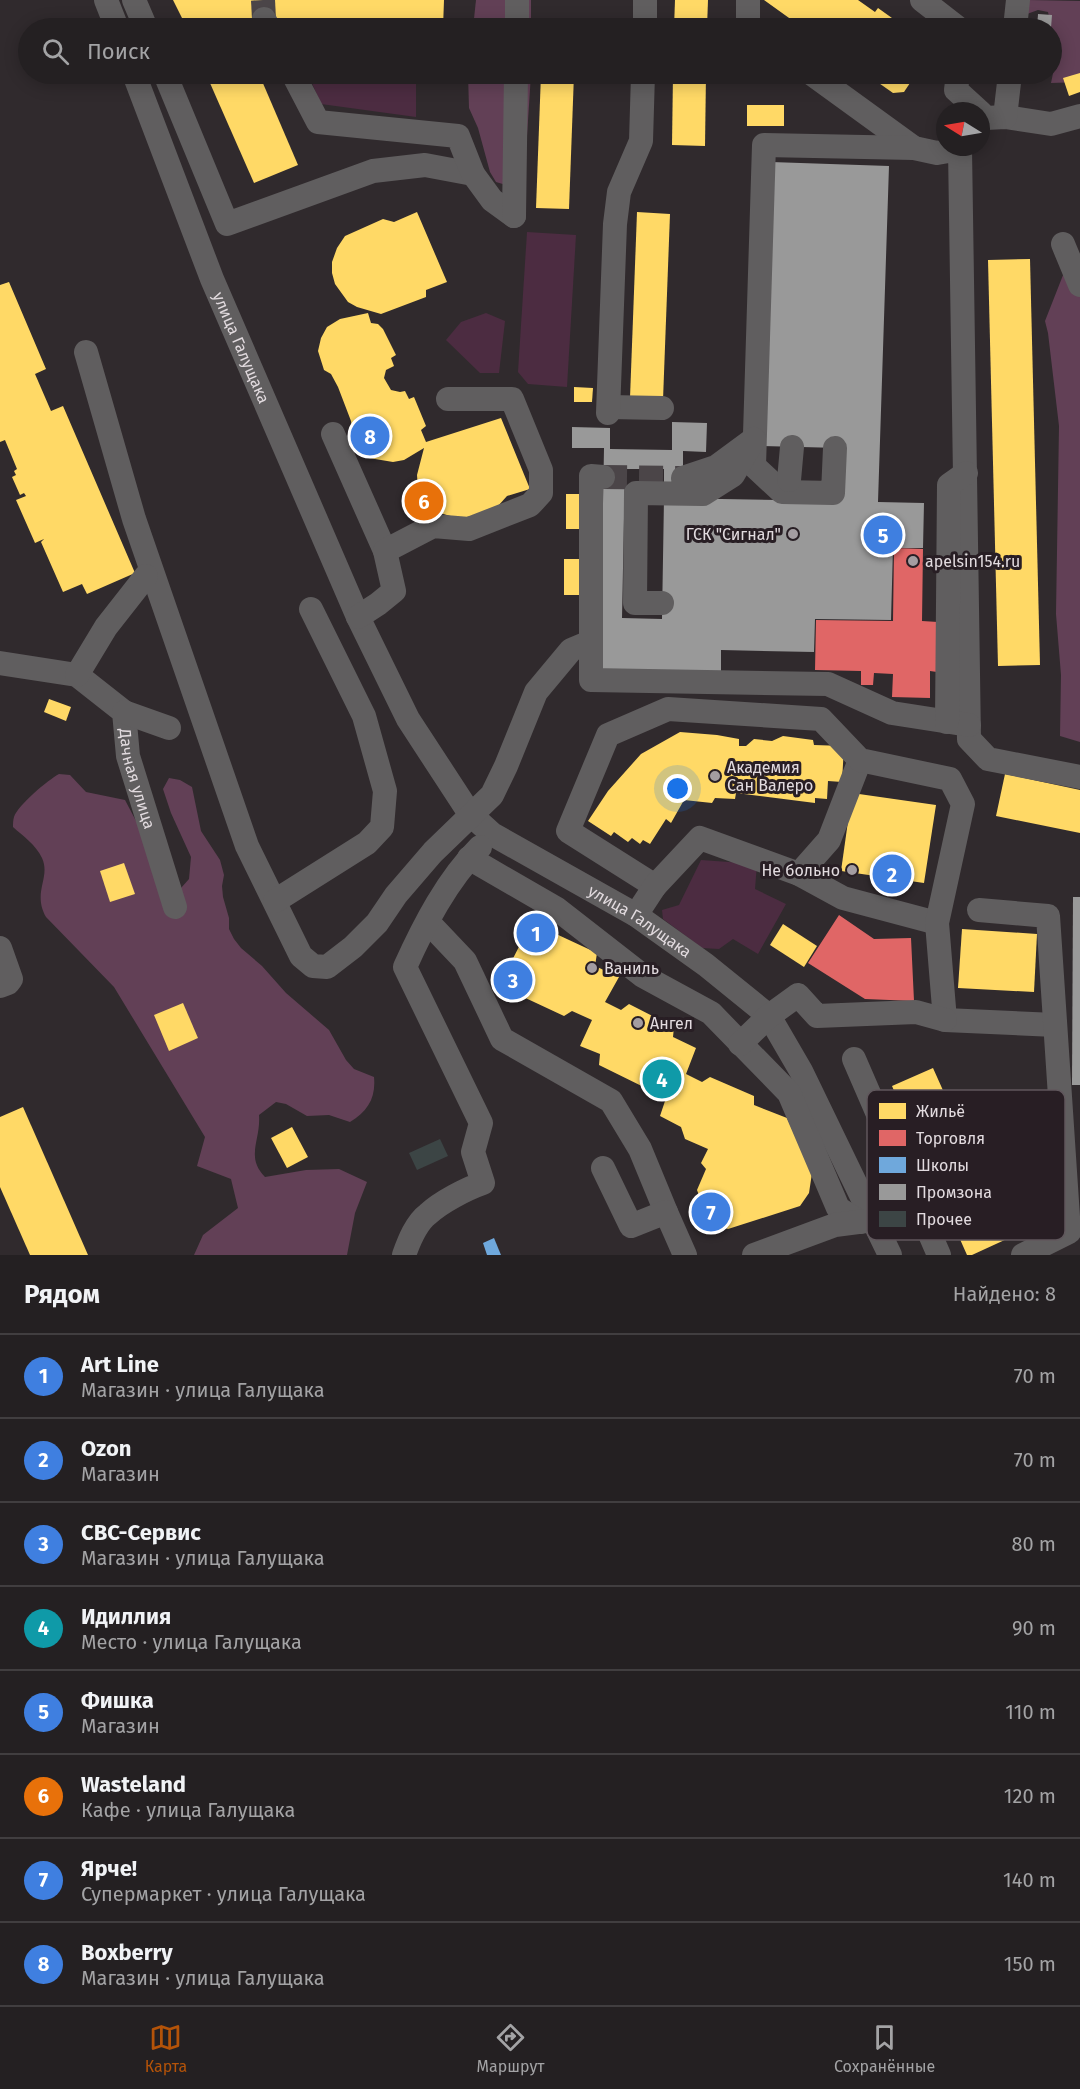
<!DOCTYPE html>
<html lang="ru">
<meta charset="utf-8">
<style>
:root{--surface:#242022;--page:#2c282a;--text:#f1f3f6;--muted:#a3a3a5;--line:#413e40;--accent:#b45309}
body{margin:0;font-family:"Fira Sans",sans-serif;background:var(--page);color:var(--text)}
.compass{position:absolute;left:936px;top:102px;width:54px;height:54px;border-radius:50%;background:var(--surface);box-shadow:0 3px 15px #0003;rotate:281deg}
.you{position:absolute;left:678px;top:789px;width:21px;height:21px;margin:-15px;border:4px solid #fff;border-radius:50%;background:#1a73e8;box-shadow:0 0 0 9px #1a73e833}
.badge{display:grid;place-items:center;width:39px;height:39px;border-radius:50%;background:var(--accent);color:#fff;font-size:20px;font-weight:700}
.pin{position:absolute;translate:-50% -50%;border:3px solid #fff;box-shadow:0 2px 6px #0006}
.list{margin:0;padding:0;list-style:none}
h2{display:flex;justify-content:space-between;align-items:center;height:78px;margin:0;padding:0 24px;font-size:26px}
h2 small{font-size:20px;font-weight:400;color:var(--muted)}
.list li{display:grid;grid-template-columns:39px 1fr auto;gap:18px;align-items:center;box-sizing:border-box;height:84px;padding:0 24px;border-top:2px solid var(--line)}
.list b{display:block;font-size:22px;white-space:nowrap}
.list p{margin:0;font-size:20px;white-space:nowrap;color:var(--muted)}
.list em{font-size:20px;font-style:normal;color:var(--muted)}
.icon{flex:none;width:33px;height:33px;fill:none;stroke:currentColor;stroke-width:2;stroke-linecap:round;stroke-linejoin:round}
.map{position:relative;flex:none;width:1080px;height:1255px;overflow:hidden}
.search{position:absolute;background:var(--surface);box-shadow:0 3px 15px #0003;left:18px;right:18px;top:18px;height:66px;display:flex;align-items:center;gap:15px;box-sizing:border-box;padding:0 21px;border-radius:33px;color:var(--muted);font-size:22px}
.sheet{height:750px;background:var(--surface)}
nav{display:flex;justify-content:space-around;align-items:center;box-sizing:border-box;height:84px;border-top:2px solid var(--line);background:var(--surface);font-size:16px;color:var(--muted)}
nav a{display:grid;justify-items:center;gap:3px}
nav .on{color:var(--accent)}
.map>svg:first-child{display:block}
</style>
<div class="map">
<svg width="1080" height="1255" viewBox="0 0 1080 1255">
<rect width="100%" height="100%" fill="#302a2d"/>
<g fill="#4c2c41">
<path d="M308,74H391L416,76V117L321,104Z"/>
<path d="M527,232L576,235L567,387L528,384L518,372Z"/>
<path d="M486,313L505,321L499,373H480L446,340L461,322Z"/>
<path d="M701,860L757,864L755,889L786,904L758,954L733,939L719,949L702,948L663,919L662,910L679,905Z"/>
</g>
<g fill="#624056">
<path d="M476,0H531V28H473Z"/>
<path d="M1028,0L1080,1V82L1051,83C1058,56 1054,39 1048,12L1038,10L1027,14Z"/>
<path d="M468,74H531L527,136L520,168L506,185L496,182L490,172L478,128L469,108Z"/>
<path d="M1067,265L1080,295V742L1060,736L1061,675L1056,614L1059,426L1048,333L1045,321Z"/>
<path d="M59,774L70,775L86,792L125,800L176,897L181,888L189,879L191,857L171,813L163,789L169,778L180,780L192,787L201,831L220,860L224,875L222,886L223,897L229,918V929L234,939L241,948L262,966L286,993L329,1030L346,1060L354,1069L374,1077C376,1098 368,1111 350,1122L329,1115L307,1116L286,1104L276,1102L259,1115C261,1140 245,1157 265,1177L306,1170L339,1169L367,1182L355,1213L347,1255H194L203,1235L238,1208L231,1179L197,1166L205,1137L114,987L46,917C32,892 51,878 42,858C36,845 23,836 13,827C13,824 13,820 14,817C18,805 48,780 59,774Z"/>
</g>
<g fill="#ffd966">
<path d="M173,0H444L443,28H408L236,18L241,28H187Z"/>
<path d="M675,0H708L707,28H674Z"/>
<path d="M764,0H858L875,12L878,8L906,28H803Z"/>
<path d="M544,21L576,22V28H543Z"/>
<path d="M1080,73V92L1069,96L1063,78Z"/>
<path d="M206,74H259L298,165L254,183Z"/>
<path d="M541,74H574L569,209L536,208Z"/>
<path d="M673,74H706L705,146L672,145Z"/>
<path d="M866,74H916L904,92L893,93Z"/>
<rect x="747" y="105" width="37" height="21"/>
<path d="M417,212L447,282L426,290V297L381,314L357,307L348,302L335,284L332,273V262L337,248L345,236L383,219L394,222Z"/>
<path d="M637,212L670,214L663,400L630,398Z"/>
<path d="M1030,259L1040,665L998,666L988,260Z"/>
<path d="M9,282L46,369L35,374L51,411L63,406L135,573L87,594L82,584L63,592L41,542L44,539L35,543L16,500L26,496L24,493L20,495L12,477L16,475L14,471L17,469L5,440L0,442V285Z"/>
<path d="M368,313L371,323L378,324L383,329L396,355L391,358L394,366L386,370L384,378L391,390L400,392L405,391L409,399L414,397L426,426L421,430L426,442L501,418L530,489L507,496L498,506L464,520L440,513L424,501L418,489L417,475L424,448L404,460L393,462L369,458L359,449L354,441L351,421L338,387L331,374L324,370L318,351L321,338L327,327L340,319Z"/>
<path d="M574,387L593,388L592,402H574Z"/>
<rect x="566" y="494" width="18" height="35"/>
<path d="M564,559H584L583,595H564Z"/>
<path d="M49,699L71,707L66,721L44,712Z"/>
<path d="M680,732L717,735L739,739V746H746L754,739L772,741L783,736L813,740L814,745L844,746L842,782L828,781L827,799L815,798V803L736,793L735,799L715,798L712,803L684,800L671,823L666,819L650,844L643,840L640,844L632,838L628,842L614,832L611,836L588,821L608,791L641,754Z"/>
<path d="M1005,774L1080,790V833L996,816Z"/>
<path d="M852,793L936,805L924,883L841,871Z"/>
<path d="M124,863L135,894L110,902L100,871Z"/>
<path d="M783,924L817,946L804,967L770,945Z"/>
<path d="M528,929L544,936L554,933L597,953L595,966L619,977L605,1002L621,1010L629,1004L674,1027L673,1037L696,1048L686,1074L702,1082L710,1077L754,1096V1105L787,1118L812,1173L809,1193L800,1206L728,1229L709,1222L697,1190L706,1169L701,1163L708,1149L685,1139L681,1127L660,1116L666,1098L599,1065L600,1054L580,1046L592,1020L572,1011L564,1016L519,995V983L504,976Z"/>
<path d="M962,929L1037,934L1034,992L958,988Z"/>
<path d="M183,1003L198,1038L169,1051L154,1015Z"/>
<path d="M933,1068L1009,1238L972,1255H967L955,1228L946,1232L941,1220L946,1218L942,1208L945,1206L915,1139L911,1140L906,1130L902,1131L897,1120L905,1116L892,1086Z"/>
<path d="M23,1107L88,1255H30L0,1187V1117Z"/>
<path d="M292,1127L308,1157L287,1168L271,1138Z"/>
</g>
<g fill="#e06666">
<path d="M894,548L923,549L922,621L938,622L937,672L930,671V698L892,697L893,674L874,673L873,685H861V671L815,670L816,620L893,621Z"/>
<path d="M839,915L874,939L911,938L914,1001L865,999L808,963Z"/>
</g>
<path fill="#6fa8dc" d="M494,1238L501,1255H487L483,1243Z"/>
<g fill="#999">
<path d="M1038,14L1052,15L1051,28H1037Z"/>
<path d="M771,162L889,166L878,502L924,503L923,548H893L891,620L815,619L814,652L721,650V673L600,670L604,448H572V427L610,428V449L672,450V422L707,423L706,452L683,451V487H664V469H625L622,618L662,619L664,498L838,501L840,448L762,446Z"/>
<path d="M1073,897H1080V1085H1072Z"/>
</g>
<path fill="#3c4545" d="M440,1139L448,1156L417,1170L409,1153Z"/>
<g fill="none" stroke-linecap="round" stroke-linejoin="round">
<g stroke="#4b4548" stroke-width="24" stroke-dasharray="24 12" stroke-linecap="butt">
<path d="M263,0L264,19"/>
<path d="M603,477L683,478"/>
</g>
<g stroke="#605e5f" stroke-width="24">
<path d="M106,0L117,28"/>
<path d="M134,0L146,28"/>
<path d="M748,0V26L751,28"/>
<path d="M922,0L958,28"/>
<path d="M264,19L269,28"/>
<path d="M517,28V0"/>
<path d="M645,28V0"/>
<path d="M1015,28L1018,0"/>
<path id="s1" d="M134,74L212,279L358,617L408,719L470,814L492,834L636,915L706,965L769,1016L801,1071L890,1255"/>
<path d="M165,74L227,224L373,171L425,165L473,174"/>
<path d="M293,74L318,122L458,136L473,174L492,200L514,216"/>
<path d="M812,74L914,148"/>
<path d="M958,74L956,90L979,111"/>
<path d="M981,113L986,118L1005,117L1051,124L1080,116"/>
<path d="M1005,117L1010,74"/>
<path d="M514,216L516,74"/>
<path d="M1063,244L1080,285"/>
<path d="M86,352L134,519L247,846L301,956L313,966L327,967L353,947L377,923L396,895L433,852L492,795L506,766L536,692L571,650L590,642"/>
<path d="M609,407L662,408"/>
<path d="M608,413L615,224L619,192L641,141L643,74"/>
<path d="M333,434L385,551"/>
<path d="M835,448L833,493L782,492L754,466L764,145L914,148L937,153L960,149L969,739L988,759L1080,777"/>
<path d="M603,477L591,476V680L828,684L892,713L969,725"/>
<path d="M789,480L792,447"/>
<path d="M662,603H635L636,493L703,494L733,475L754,439L716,467L683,478"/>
<path d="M358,617L378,604L394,591L385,551L433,526L469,529L530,505L541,493V470L512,399H448"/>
<path id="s2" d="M0,663L77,675L124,712L128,756L175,907"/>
<path d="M77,675L106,627L146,576"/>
<path d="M124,712L169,728"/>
<path d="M947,722L949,485L966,473"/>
<path d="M860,760L829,840L799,874L843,898L937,923"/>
<path d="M469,858L557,909L643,976L711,1013L789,1093L838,1208L860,1222"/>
<path d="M655,886L568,831L608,735L668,709L821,719L860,760L950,779L963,804L937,923L945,1020L1055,1025"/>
<path d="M275,901L367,843L382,827L385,791L364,716L311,609"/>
<path d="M979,910L1048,916L1069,1232L1023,1255"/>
<path d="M636,915L655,886L700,838L799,874"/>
<path d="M428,922L465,961L502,1039L611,1101L640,1149L666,1212"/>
<path d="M0,948L11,979L8,983L0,986"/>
<path d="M740,1044L769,1016L798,995L817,1016L916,1012L945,1020"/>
<path d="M854,1059L939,1255"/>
<path d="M603,1168L631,1226L666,1212L685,1255"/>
<path d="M404,1255C409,1241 416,1223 428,1214C441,1202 466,1189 483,1183L473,1152L481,1123L405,967C424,925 447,880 480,847"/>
<path d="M754,1255L835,1225L866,1221"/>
</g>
</g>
<g fill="#a49da1" stroke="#281e24" stroke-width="2">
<circle cx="793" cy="534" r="6"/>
<circle cx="913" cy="561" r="6"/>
<circle cx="715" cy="776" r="6"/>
<circle cx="852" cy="870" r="6"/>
<circle cx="592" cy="968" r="6"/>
<circle cx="638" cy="1023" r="6"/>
</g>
<g text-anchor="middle" stroke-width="6" stroke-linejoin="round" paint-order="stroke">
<g font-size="16" fill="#e2dbdf" stroke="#281e24">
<text dy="6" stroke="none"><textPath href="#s1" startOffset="294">улица Галущака</textPath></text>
<text dy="6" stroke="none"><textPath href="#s2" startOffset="206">Дачная улица</textPath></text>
<text dy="6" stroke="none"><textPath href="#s1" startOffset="1016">улица Галущака</textPath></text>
</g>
<g font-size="16" fill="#e2dbdf" stroke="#281e24" text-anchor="start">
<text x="781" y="540" text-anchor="end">ГСК "Сигнал"</text>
<text x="925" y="567">apelsin154.ru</text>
<text x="727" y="773">Академия<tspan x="727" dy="18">Сан Валеро</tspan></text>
<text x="840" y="876" text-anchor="end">Не больно</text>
<text x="604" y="974">Ваниль</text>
<text x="650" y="1029">Ангел</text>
</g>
</g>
<rect x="867" y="1090" width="198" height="150" rx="9" fill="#281e24" stroke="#60575c" stroke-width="1.5"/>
<rect x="879" y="1103" width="27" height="16" fill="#ffd966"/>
<rect x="879" y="1130" width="27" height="16" fill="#e06666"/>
<rect x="879" y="1157" width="27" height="16" fill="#6fa8dc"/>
<rect x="879" y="1184" width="27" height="16" fill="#999"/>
<rect x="879" y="1211" width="27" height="16" fill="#3c4545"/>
<g font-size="16" fill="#e2dbdf">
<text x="916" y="1117">Жильё</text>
<text x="916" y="1144">Торговля</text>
<text x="916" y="1171">Школы</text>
<text x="916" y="1198">Промзона</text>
<text x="916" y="1225">Прочее</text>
</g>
</svg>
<svg class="compass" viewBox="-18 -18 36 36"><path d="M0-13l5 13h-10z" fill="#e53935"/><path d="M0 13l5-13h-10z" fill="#a3a3a5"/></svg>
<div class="you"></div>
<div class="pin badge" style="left:536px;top:933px;background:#3f7fe0">1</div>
<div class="pin badge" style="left:892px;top:874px;background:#3f7fe0">2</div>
<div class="pin badge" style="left:513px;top:980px;background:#3f7fe0">3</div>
<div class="pin badge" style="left:662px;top:1079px;background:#0f9aa8">4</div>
<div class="pin badge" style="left:883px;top:535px;background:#3f7fe0">5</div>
<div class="pin badge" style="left:424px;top:501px;background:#e8710a">6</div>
<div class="pin badge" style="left:711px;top:1212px;background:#3f7fe0">7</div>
<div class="pin badge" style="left:370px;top:436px;background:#3f7fe0">8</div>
<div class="search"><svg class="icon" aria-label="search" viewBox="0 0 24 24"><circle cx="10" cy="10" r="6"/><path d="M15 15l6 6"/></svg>Поиск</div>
</div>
<section class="sheet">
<h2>Рядом<small>Найдено: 8</small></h2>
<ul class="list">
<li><span class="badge" style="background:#3f7fe0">1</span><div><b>Art Line</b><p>Магазин · улица Галущака</p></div><em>70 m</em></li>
<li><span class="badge" style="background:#3f7fe0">2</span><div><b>Ozon</b><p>Магазин</p></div><em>70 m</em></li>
<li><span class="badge" style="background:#3f7fe0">3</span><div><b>СВС-Сервис</b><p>Магазин · улица Галущака</p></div><em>80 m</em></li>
<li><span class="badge" style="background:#0f9aa8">4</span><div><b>Идиллия</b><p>Место · улица Галущака</p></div><em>90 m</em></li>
<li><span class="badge" style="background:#3f7fe0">5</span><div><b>Фишка</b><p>Магазин</p></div><em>110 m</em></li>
<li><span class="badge" style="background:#e8710a">6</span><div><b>Wasteland</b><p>Кафе · улица Галущака</p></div><em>120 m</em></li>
<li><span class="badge" style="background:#3f7fe0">7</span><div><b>Ярче!</b><p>Супермаркет · улица Галущака</p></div><em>140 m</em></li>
<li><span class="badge" style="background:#3f7fe0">8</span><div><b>Boxberry</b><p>Магазин · улица Галущака</p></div><em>150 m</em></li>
</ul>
</section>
<nav>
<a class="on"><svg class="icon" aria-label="map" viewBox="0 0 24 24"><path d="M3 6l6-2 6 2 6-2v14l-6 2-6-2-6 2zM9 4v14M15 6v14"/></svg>Карта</a>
<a><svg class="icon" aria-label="directions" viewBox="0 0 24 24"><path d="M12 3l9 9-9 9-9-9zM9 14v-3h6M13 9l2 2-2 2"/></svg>Маршрут</a>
<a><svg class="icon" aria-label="saved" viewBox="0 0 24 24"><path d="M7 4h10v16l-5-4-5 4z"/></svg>Сохранённые</a>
</nav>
